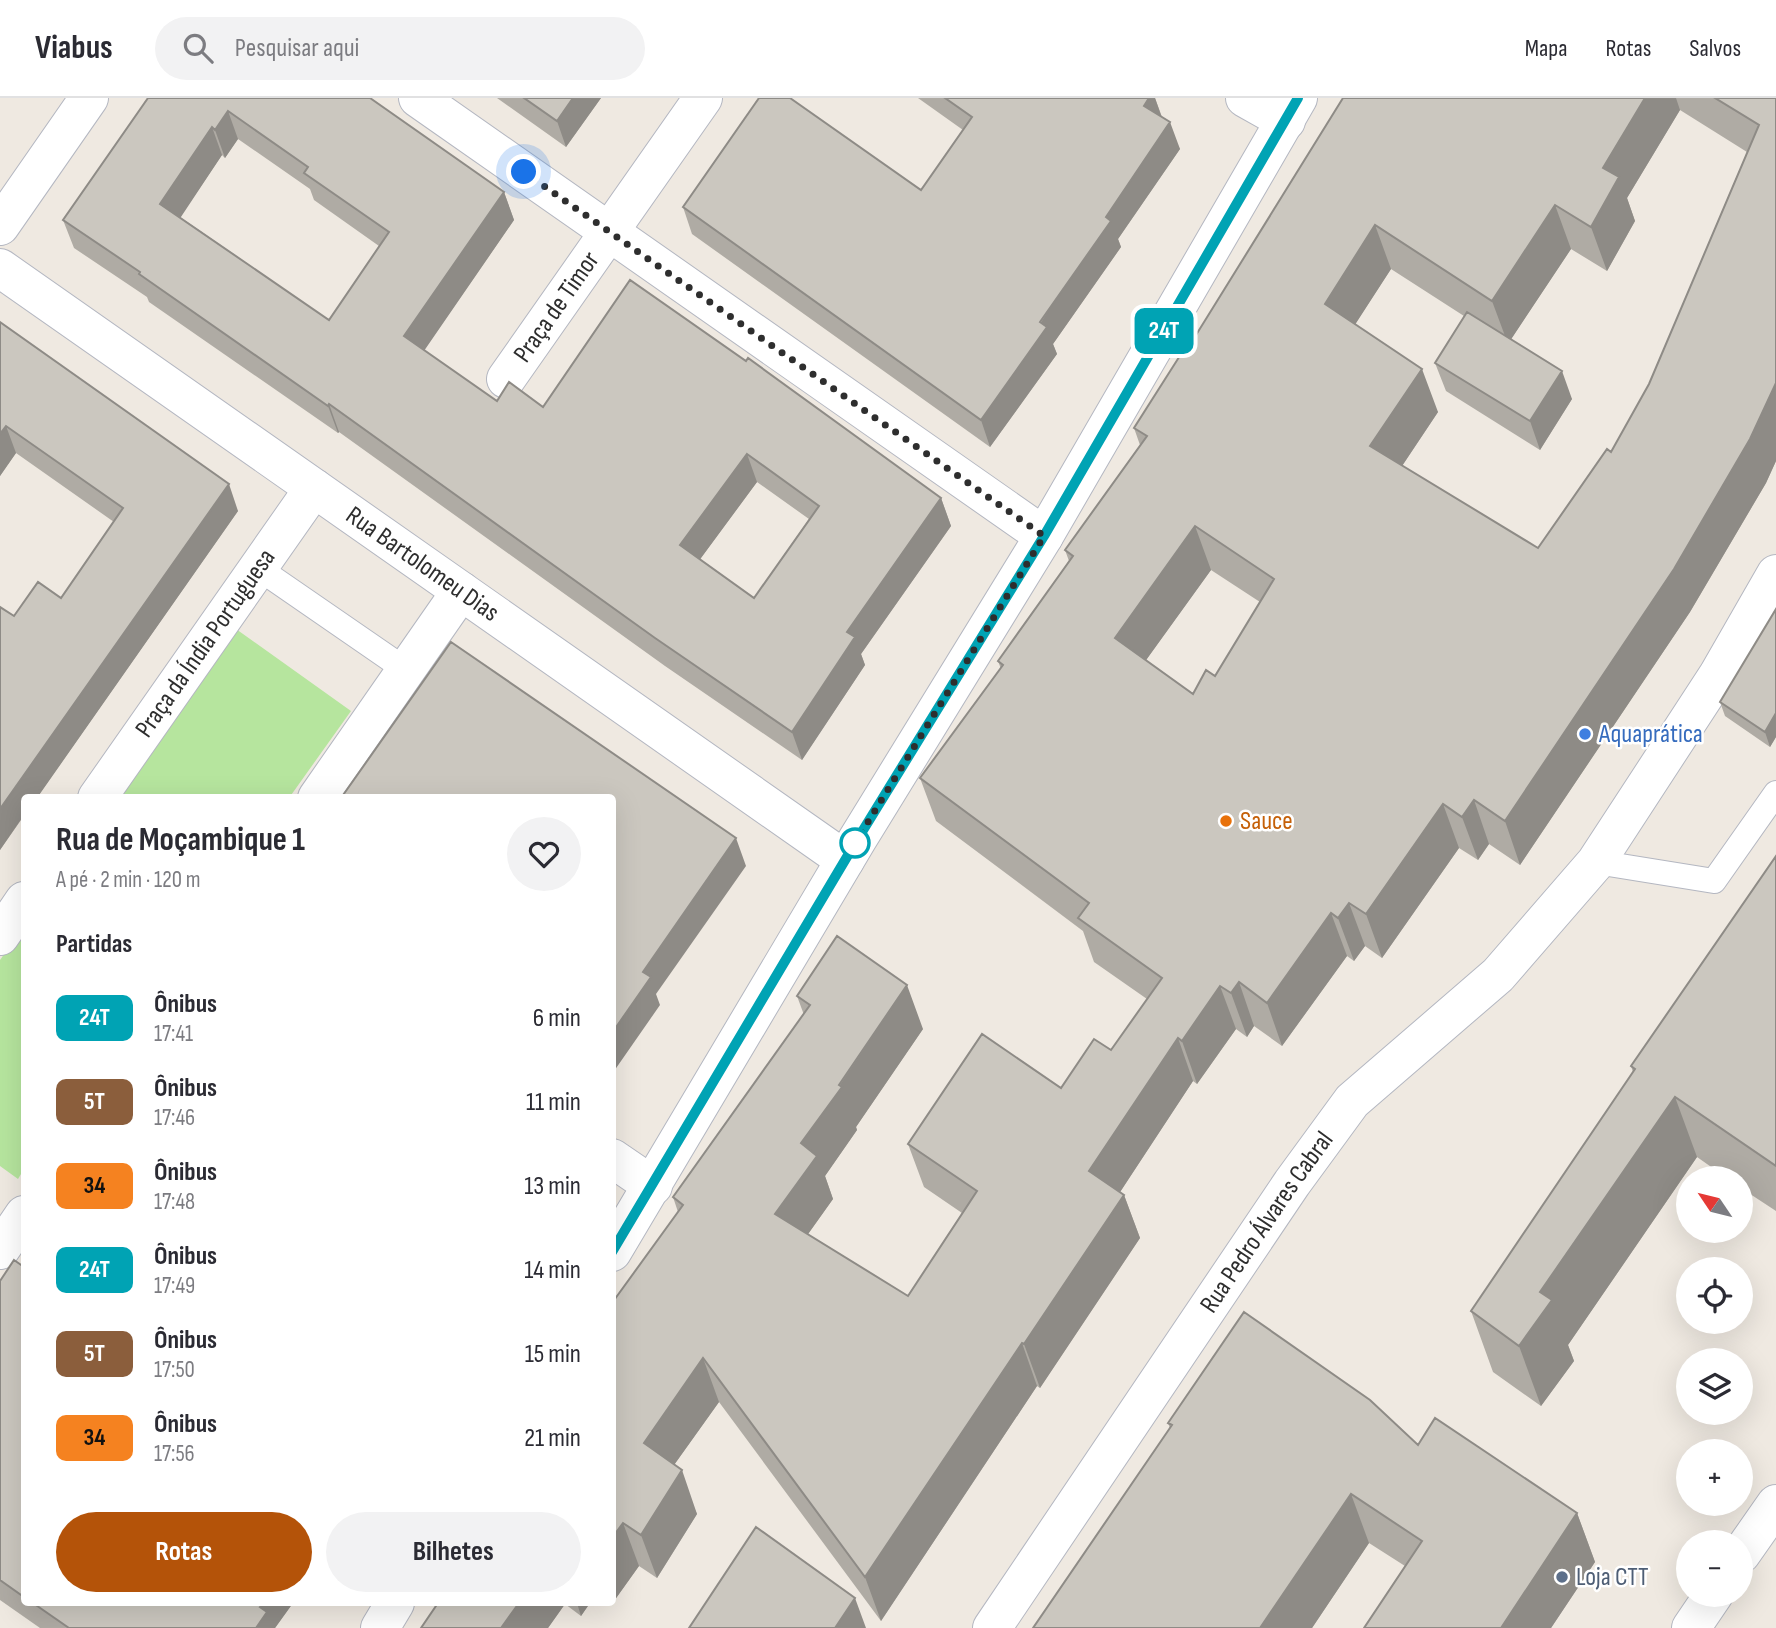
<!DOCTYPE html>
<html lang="pt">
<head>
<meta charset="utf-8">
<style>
	body { margin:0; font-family:"Sofia Sans Condensed",sans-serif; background:#f2f2f3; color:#2b2b33; height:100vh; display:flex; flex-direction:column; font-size:26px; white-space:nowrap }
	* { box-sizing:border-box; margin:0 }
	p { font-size:23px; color:#7c7c81 }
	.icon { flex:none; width:38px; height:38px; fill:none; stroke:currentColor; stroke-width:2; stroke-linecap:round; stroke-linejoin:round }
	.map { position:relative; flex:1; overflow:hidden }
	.panel { position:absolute; left:21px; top:696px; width:595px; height:812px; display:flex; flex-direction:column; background:#fff; border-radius:7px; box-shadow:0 7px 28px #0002 }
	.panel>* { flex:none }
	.badge { padding:0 14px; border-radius:10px; font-size:24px; line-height:46px }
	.needle { width:46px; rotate:305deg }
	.buttons { position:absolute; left:1676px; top:1068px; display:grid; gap:14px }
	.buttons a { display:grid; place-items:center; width:77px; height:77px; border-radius:50%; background:#fff; box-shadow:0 7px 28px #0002; font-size:35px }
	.you { position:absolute; width:35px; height:35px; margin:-18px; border:5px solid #fff; border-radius:50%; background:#1a73e8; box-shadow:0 0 0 10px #1a73e833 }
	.map>.badge { position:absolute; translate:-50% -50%; box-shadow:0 0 0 4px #fff }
	h2 { padding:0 35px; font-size:26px; line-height:63px }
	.round { display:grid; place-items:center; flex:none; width:74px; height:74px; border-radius:37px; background:#f2f2f3 }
	.head { display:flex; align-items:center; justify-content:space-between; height:119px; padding:0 35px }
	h1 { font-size:33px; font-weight:700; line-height:52px }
	.primary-button { display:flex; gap:14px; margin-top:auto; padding:14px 35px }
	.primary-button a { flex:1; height:80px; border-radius:42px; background:#b45309; color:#fff; font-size:28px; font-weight:700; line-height:80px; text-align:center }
	.primary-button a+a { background:#f2f2f3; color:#2b2b33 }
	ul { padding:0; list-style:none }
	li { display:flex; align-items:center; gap:21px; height:84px; padding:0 35px }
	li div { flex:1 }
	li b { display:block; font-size:26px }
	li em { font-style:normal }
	li .badge { min-width:77px; font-weight:700; text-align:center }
	header { display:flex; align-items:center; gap:42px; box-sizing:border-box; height:98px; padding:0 35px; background:#fff; border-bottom:2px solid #e1e1e2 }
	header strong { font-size:33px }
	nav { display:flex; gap:38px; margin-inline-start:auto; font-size:24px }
	.search { width:490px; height:63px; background:#f2f2f3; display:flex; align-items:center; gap:18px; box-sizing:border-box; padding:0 24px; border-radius:38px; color:#7c7c81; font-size:26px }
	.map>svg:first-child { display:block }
	.green { fill:#b6e59e }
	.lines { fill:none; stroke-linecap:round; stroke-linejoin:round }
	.lane-casing { stroke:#b4b7c1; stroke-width:26 }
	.street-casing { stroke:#b4b7c1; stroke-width:40 }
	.secondary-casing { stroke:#b4b7c1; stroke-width:40 }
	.lane { stroke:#fff; stroke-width:24 }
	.street { stroke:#fff; stroke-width:38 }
	.secondary { stroke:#fff; stroke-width:38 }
	.wall { fill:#afaba4; fill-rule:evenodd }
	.shaded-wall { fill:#8e8b86 }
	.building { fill:#cbc7bf; stroke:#8e8b86; stroke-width:2; fill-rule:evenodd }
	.line-casing { stroke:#fff; stroke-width:16 }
	.line { stroke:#00a3b4; stroke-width:10 }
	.walk { stroke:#2e2e2e; stroke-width:7; stroke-dasharray:0 12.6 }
	.shop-dot { fill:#3f7fe0; stroke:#fff; stroke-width:2.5 }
	.food-dot { fill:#e8710a; stroke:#fff; stroke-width:2.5 }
	.stop-dot { fill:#fff; stroke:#00a3b4; stroke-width:3.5 }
	.service-dot { fill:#5c6f8a; stroke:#fff; stroke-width:2.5 }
	.labels { text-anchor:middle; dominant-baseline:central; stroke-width:5; stroke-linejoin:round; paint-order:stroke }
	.street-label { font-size:26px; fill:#2e2e2e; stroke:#fff }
	.shop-label { font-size:26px; fill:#366cbe; stroke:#fff; text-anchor:start }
	.food-label { font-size:26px; fill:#c56008; stroke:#fff; text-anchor:start }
	.service-label { font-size:26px; fill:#4e5e75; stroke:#fff; text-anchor:start }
</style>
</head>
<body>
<header>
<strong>Viabus</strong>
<div class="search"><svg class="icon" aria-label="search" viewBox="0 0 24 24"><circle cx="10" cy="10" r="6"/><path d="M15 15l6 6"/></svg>Pesquisar aqui</div>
<nav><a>Mapa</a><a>Rotas</a><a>Salvos</a></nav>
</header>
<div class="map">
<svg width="1776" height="1530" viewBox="0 0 1776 1530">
	<rect width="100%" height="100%" fill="#efe9e1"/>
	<path class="green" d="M236 531 351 613 289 700H115Z
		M24 828V1071L18 1081 0 1068V862Z"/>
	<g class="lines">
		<g class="lane-casing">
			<path id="lane" d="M258 470 406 572
				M1596 764 1714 783 1776 695"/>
		</g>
		<g class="street-casing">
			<g id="street">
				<path d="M418 0 1044 438"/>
				<path d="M1245 0 1286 23"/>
				<path d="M0 128 89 0"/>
				<path id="s1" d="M0 170 845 762"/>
				<path id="s2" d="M506 281 703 0"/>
				<path id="s3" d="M97 700 314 390"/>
				<path d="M317 700 461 493"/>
				<path d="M0 838 24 803"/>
				<path d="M612 1060 653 1088"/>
				<path d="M0 1152 24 1117"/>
				<path d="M612 1154 857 742 1044 438 1298 0"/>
				<path d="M380 1530 395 1505"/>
			</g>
		</g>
		<g class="secondary-casing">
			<g id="secondary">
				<path d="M1741 1456 1776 1406"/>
				<path id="s4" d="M992 1530 1292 1085 1352 1003 1498 877 1596 764 1718 577 1776 476"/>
				<path d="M1691 1530 1714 1496"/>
			</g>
		</g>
		<use href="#lane" class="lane"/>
		<use href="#street" class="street"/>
		<use href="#secondary" class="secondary"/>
	</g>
	<path class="wall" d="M148 0H370L504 94 514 122 424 252 497 303 543 309 941 400 951 428 861 556 865 567 802 662 665 568 339 334 338 335 149 204 147 199 74 150 63 122ZM238 41 310 91 314 102 379 148 329 222 180 119 222 57 225 60ZM757 384 809 421 754 500 700 461Z
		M497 0H601L566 49Z
		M918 0H1155L1162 19 1180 51 1118 141 1121 149 1053 246 1057 256 990 349 692 136 683 109 921 92 963 32Z
		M1343 0H1776V363L1766 385 1690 514 1520 767 1489 746 1478 762 1459 750 1382 860 1365 848 1354 863 1347 858 1282 948 1254 928 1247 939 1236 931 1197 986 1193 983 1120 1094 1124 1097 1140 1140 1040 1290 1037 1288 881 1523 719 1304 674 1367 697 1416 657 1480 639 1468 614 1503 612 1502V1205L678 1114 673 1099 804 917 797 898 923 931 856 1029 857 1032 825 1078 833 1101 808 1136 908 1198 962 1115 924 1089 908 1046 1061 990 1111 952 1147 901 1094 864 1083 833 936 723 920 680 1001 571 998 563 1069 463 1065 452 1140 347 1134 330 1183 258ZM1680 12 1747 54 1649 286 1611 354 1538 450 1402 368 1438 314 1355 226 1391 171 1464 218 1435 265 1446 293 1540 352 1572 301 1511 241 1571 151 1607 173 1635 123 1627 100ZM1211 472 1260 504 1215 578 1193 596 1146 562Z
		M0 224 238 413 0 752V509L14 518 61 500 114 424 16 355 0 378Z
		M1776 511V639L1770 649 1725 618 1720 604Z
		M1776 758V1113L1741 1090V1080H1727L1697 1059 1568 1247 1574 1263 1541 1308 1493 1274 1471 1213 1633 974 1631 968Z
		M24 1169V1505H293L275 1530H40L0 1502V1183Z
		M1168 1325 1418 1347 1577 1415 1595 1464 1551 1530H1364L1405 1468 1369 1445 1312 1530H1033L1170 1330Z
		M438 1505H590L581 1518 565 1506 548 1530H421Z"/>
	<path class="shaded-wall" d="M573 0H601L566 49 557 23Z
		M1149 0H1155L1162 20 1144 8Z
		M1645 0H1676L1680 12 1627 100 1635 123 1607 173 1591 129 1603 70Z
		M228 13 238 41 225 60 215 32Z
		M1170 24 1180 51 1118 141 1121 149 1053 246 1057 256 990 349 981 322 1106 119Z
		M212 29 222 57 171 134 160 106Z
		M504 94 514 122 415 266 404 238Z
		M1555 107 1571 151 1508 246 1492 203Z
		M1375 127 1391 171 1340 250 1325 206Z
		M1422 271 1438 314 1386 392 1370 348Z
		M1562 273 1572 301 1540 352 1530 323Z
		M1776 285V363L1766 385 1690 514 1520 767 1505 723Z
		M329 306 339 334 338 335 328 308Z
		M6 328 16 355 0 378V336Z
		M747 356 757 384 690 475 680 447Z
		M229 386 238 413 37 700H24V717L0 752V711Z
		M941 400 951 428 861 556 865 567 802 662 792 634 847 534Z
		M1195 428 1211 472 1131 583 1115 540Z
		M1776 615V639L1770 649 1765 634Z
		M1474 702 1489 746 1478 762 1462 719Z
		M1443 706 1459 750 1382 860 1366 816Z
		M736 740 746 768 656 896 660 907 612 976V935L643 874Z
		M1349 805 1365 848 1354 863 1338 820Z
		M1331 815 1347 858 1282 948 1267 905Z
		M1239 884 1254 928 1247 939 1231 895Z
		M907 887 923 931 856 1029 857 1032 825 1078 833 1101 791 1160 775 1116 801 1045Z
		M1220 888 1236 931 1197 986 1182 943Z
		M1178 940 1193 983 1105 1117 1089 1073Z
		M1675 999 1697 1059 1568 1247 1574 1263 1541 1308 1519 1248 1540 1194Z
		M1124 1097 1140 1140 1040 1290 1024 1246Z
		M1022 1245 1037 1288 881 1523 865 1479Z
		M703 1260 719 1304 659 1388 644 1345Z
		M682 1372 697 1416 657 1480 641 1437Z
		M1351 1396 1369 1445 1312 1530H1260Z
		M1577 1415 1595 1464 1551 1530H1501Z
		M623 1425 639 1468 614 1503 612 1498V1440Z
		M855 1500 866 1530H835Z
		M264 1505H293L275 1530H256L260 1509Z
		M519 1505H564L565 1506 548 1530H501Z
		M577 1505H590L581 1518Z"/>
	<path class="building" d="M148 0H370L504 94 404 238 497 303 509 284 543 309 630 182 746 263 748 260 941 400 847 534 855 539 792 634 655 540 329 306 328 308 139 176 140 174 63 122ZM228 13 308 69 304 75 389 134 329 222 160 106 212 29 215 32ZM747 356 819 408 754 500 680 447Z
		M524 0H573L557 23Z
		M759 0H790L921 92 972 19 945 0H1149L1144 8 1170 24 1106 119 1111 123 1040 224 1047 229 981 322 683 109Z
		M1343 0H1645L1603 70 1619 79 1591 129 1555 107 1492 203 1375 127 1325 206 1422 271 1370 348 1538 450 1607 351 1611 354 1649 286 1759 27 1715 0H1776V285L1750 341 1674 471 1505 723 1474 702 1462 719 1443 706 1366 816 1349 805 1338 820 1331 815 1267 905 1239 884 1231 895 1220 888 1182 943 1178 940 1089 1073 1124 1097 1024 1246 1022 1245 865 1479 703 1260 644 1345 682 1372 641 1437 623 1425 612 1440V1205L683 1107 673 1099 810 907 797 898 837 838 907 887 839 987 842 989 801 1045 817 1058 775 1116 908 1198 977 1093 908 1046 982 936 1061 990 1094 941 1111 952 1162 880 1078 820 1089 805 920 680 1003 567 998 563 1073 458 1065 452 1147 338 1134 330 1181 256 1183 258ZM1195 428 1274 481 1215 578 1206 572 1193 596 1115 540Z
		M1467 214 1562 273 1530 323 1435 265Z
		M0 224 229 386 0 711V509L14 518 38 484 61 500 123 410 6 328 0 336Z
		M1776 511V615L1765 634 1720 604Z
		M451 544 736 740 643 874 651 879 612 935V700H341Z
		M1776 758V1068L1675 999 1540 1194 1552 1202 1519 1248 1471 1213 1635 971 1631 968Z
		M14 1162 24 1169V1499L0 1482V1183Z
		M1244 1214 1370 1302 1418 1347 1435 1320 1577 1415 1501 1530H1364L1422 1443 1351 1396 1260 1530H1033L1172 1327 1168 1325Z
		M756 1429 855 1500 835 1530H689Z
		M33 1505H264L260 1509 267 1514 256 1530H69Z
		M438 1505H519L501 1530H421Z"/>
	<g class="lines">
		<g class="line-casing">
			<path id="line" d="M612 1154 857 742 1044 438 1298 0"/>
		</g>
		<use href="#line" class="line"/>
		<path class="walk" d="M524 74 1044 438 855 745"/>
	</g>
	<circle class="shop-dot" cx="1585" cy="636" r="7"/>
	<circle class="food-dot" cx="1226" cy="723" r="7"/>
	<circle class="stop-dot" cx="855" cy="745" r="14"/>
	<circle class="service-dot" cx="1562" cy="1479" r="7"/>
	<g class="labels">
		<g class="street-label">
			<text stroke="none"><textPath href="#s2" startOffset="88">Praça de Timor</textPath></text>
			<text stroke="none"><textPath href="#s1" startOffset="516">Rua Bartolomeu Dias</textPath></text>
			<text stroke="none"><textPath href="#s3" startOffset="189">Praça da Índia Portuguesa</textPath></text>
			<text stroke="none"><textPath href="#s4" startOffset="490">Rua Pedro Álvares Cabral</textPath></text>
		</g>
		<g class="shop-label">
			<text x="1599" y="636">Aquaprática</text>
		</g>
		<g class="food-label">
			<text x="1240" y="723">Sauce</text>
		</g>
		<g class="service-label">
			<text x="1576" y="1479">Loja CTT</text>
		</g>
	</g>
</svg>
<div class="buttons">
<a><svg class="needle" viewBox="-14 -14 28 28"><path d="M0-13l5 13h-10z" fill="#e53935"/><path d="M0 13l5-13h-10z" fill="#7c7c81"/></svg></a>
<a><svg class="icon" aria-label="locate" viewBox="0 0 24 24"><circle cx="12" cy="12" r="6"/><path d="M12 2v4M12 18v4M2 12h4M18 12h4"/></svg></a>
<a><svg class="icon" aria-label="layers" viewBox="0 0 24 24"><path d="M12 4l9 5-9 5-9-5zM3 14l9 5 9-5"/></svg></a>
<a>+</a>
<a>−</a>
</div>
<div class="you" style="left:524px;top:74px"></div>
<b class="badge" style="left:1164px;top:233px;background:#00a3b4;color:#fff">24T</b>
<section class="panel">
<div class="head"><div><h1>Rua de Moçambique 1</h1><p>A pé · 2 min · 120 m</p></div><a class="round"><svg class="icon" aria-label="heart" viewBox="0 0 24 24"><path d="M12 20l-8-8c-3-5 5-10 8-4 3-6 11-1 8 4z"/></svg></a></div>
<h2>Partidas</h2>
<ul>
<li><span class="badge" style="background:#00a3b4;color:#fff">24T</span><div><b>Ônibus</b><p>17:41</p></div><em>6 min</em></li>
<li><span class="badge" style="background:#8b5e3c;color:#fff">5T</span><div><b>Ônibus</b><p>17:46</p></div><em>11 min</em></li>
<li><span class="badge" style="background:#f58220;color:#111">34</span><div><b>Ônibus</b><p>17:48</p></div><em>13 min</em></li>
<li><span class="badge" style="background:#00a3b4;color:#fff">24T</span><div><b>Ônibus</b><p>17:49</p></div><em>14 min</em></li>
<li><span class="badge" style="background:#8b5e3c;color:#fff">5T</span><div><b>Ônibus</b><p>17:50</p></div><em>15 min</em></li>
<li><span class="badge" style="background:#f58220;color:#111">34</span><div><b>Ônibus</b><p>17:56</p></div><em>21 min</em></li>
</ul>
<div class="primary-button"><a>Rotas</a><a>Bilhetes</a></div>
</section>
</div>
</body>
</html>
